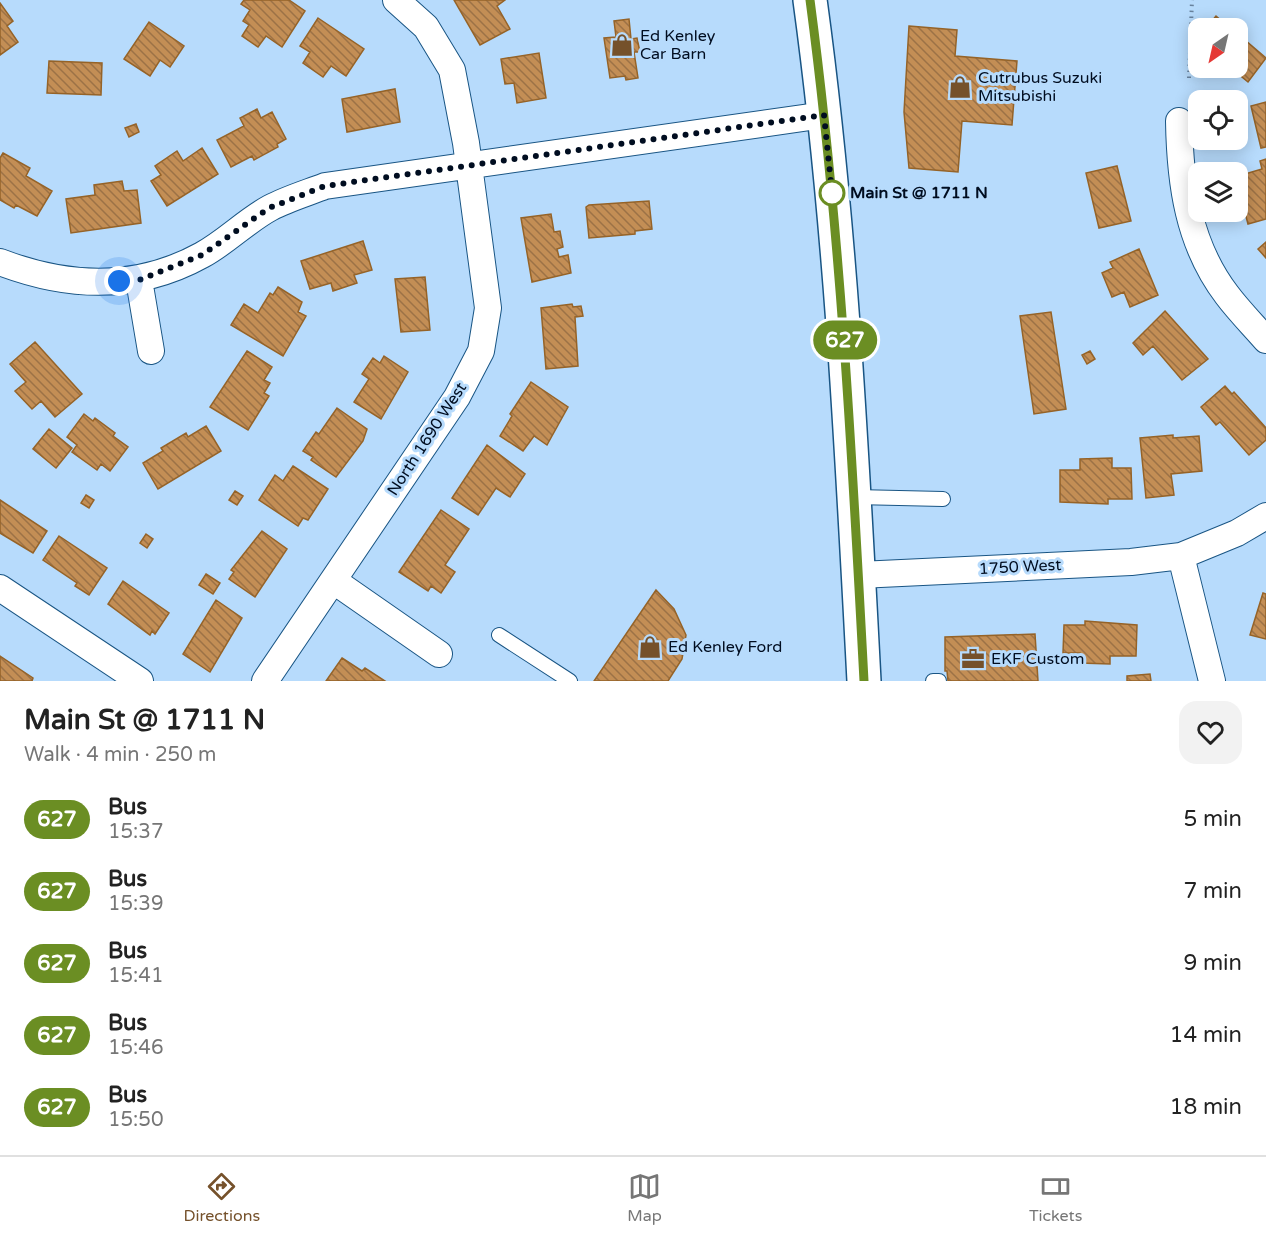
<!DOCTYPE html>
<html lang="en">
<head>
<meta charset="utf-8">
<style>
	body { margin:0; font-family:"Varela Round",sans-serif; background:#f2f2f2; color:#222; height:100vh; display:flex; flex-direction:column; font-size:22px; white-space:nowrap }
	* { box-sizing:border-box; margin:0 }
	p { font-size:20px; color:#767676 }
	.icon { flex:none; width:33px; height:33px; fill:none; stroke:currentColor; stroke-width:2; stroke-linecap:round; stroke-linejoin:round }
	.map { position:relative; height:681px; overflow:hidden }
	.details { display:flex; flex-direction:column; background:#fff; flex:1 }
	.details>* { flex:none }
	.badge { padding:0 12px; border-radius:20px; font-size:21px; line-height:39px }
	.needle { width:39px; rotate:214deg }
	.controls { position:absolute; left:1188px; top:18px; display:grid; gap:12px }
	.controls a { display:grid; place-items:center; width:60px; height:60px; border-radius:12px; background:#fff; box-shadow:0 3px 15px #0003; font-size:30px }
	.you { position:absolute; width:30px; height:30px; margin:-15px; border:4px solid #fff; border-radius:50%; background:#1a73e8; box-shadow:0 0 0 9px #1a73e833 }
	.map>.badge { position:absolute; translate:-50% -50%; box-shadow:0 0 0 3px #fff }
	.round { display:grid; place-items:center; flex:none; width:63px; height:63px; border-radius:18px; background:#f2f2f2 }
	.head { display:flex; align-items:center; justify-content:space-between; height:102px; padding:0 24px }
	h1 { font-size:28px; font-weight:700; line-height:45px }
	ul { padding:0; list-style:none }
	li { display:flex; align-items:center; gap:18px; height:72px; padding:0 24px }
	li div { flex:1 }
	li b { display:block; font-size:22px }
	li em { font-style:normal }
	li .badge { min-width:66px; font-weight:700; text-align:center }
	.tab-bar { display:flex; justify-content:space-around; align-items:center; height:84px; border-top:2px solid #e0e0e0; background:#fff; font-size:16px; color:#767676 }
	.tab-bar a { display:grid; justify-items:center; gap:3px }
	.tab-bar .selected { color:#75512b }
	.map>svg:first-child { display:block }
	.building { fill:url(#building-back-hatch); stroke:#956328; stroke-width:1.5 }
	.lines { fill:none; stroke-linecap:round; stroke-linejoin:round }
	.lane-casing { stroke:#195584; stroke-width:16 }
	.street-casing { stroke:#195584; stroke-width:28 }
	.secondary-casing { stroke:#195584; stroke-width:36 }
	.path { stroke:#68829d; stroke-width:4; stroke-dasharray:1.5 4.5; stroke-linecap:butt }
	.lane { stroke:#fff; stroke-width:14 }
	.street { stroke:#fff; stroke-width:26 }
	.secondary { stroke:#fff; stroke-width:33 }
	.line-casing { stroke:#fff; stroke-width:14 }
	.line { stroke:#6b8e23; stroke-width:9 }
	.walk { stroke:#000d20; stroke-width:6; stroke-dasharray:0 10.8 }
	.stop-dot { fill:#fff; stroke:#6b8e23; stroke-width:3 }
	.labels { text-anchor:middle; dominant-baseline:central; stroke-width:6; stroke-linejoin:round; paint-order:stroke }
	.poi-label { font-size:16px; fill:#000d20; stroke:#b7dbfc; text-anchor:start }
	.stop-label { font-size:16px; font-weight:bold; fill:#000d20; stroke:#b7dbfc; text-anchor:start }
	.street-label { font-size:16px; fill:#000d20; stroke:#b7dbfc }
</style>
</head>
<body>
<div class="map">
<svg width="1266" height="681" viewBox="0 0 1266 681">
	<defs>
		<pattern id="building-back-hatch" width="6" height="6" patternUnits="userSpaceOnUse" patternTransform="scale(1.5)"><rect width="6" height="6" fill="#c38e55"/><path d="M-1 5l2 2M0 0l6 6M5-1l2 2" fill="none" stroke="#9c7246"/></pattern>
	</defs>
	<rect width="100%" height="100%" fill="#b7dbfc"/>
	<path class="building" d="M244 0H289L305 11 282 47 266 36 258 47 242 36 249 25 243 21 250 10 241 4Z
		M454 0H505L497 6 510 29 480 45Z
		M0 3 13 21 7 26 18 42 0 55Z
		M1216 16 1230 28H1206Z
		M318 18 364 49 346 76 331 66 323 77 303 63 310 52 300 46Z
		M629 19 631 39 637 38 640 52H634L638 78 626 80 625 76 610 78 604 38 616 37 614 21Z
		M149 22 184 46 170 67 160 60 150 76 124 59Z
		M909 26 957 30 955 56 1017 61 1012 125 962 121 958 172 909 168 904 112Z
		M1238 34 1266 58 1248 82 1231 68H1238Z
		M539 53 546 98 517 103 514 83 505 84 501 59Z
		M49 61 102 63 101 95 47 93Z
		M395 89 400 122 347 132 342 99Z
		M1266 102V147L1261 148 1251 106Z
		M257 109 261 118 272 112 286 139 277 144 278 147 254 160 252 156 231 167 217 140 244 126 240 118Z
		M136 124 139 132 129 137 125 128Z
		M202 148 218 174 167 206 151 181 161 175 155 166 177 151 183 161Z
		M3 153 30 168 26 176 52 191 37 216 16 205 14 208 0 200V158Z
		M1266 159V219L1248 224 1238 186V176L1262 169 1260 161Z
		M1117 166 1131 221 1099 228 1086 173Z
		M122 181 124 191 137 190 141 223 71 233 66 199 95 195 94 185Z
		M649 201 652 229 635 231V234L589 238 586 207 589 205Z
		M551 214 554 232 560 231 563 247 557 249 559 257 568 255 571 273 532 282 521 218Z
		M363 241 372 270 354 275 357 283 333 291 331 283 310 289 301 261Z
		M1266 242V258L1258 249Z
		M1139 249 1158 295 1130 307 1124 292 1112 297 1102 273 1113 268 1110 262Z
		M425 277 430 330 401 332 395 279Z
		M278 287 302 302 298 312 306 316 283 356 231 325 244 304 258 313 270 293 273 295Z
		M572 304 573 307 581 306 583 316 575 317 578 366 546 369 541 308Z
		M1165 311 1208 359 1182 380 1153 346 1143 355 1133 343Z
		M1051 312 1066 409 1034 414 1020 316Z
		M35 342 82 394 55 417 41 401 32 409 15 391 26 382 10 364Z
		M247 351 272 367 264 380 270 383 264 393 269 396 248 430 210 407Z
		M1090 351 1095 359 1087 364 1082 355Z
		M384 356 408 372 381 419 354 402 369 379 362 374 373 358 380 363Z
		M531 382 568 407 547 445 534 436 523 451 500 436 512 416 510 414Z
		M1225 386 1232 394 1234 392 1266 428V440L1249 455 1220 422 1216 425 1201 407Z
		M337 408 367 429 363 441 336 477 311 460 313 457 303 451 316 432 319 434Z
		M84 414 93 421 95 418 115 433 113 436 128 447 110 471 101 464 97 470 72 452 77 445 67 437Z
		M206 426 221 451 158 489 143 463 163 451 161 448 186 433 188 437Z
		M49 429 72 448 56 468 33 449Z
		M1173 435V438L1199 436 1202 471 1171 474 1174 495 1146 498 1140 438Z
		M487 445 525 474 510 497 496 488 478 515 452 498Z
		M1112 458V468H1131L1132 499H1108V504L1060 502V470H1080V459Z
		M293 466 328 489 308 520 303 518 298 526 259 500 275 475 283 481Z
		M235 491 243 496 237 505 229 500Z
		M86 495 94 500 89 508 81 503Z
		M0 500 47 531 33 553 0 533Z
		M441 510 469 529 445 565 455 572 441 593 431 586 428 591 399 572Z
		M262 531 287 549 255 597 229 579 234 572 231 570Z
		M146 534 153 539 147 548 140 543Z
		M59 536 107 568 89 595 75 586 77 583 43 560Z
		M206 574 220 583 213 594 199 585Z
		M123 581 169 613 155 634 152 631 150 635 108 604Z
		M656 590 674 609 686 635 682 659 668 681H594Z
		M1263 593 1266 594V639L1250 635Z
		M216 600 242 618 210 672 183 654Z
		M1085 621 1137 625 1136 656H1110V664L1080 663V653H1063L1064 625H1085Z
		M1035 634 1038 681H948L947 671H945V637Z
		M0 656 33 678 32 681H0Z
		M342 658 362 671 365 668 385 681H326Z
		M1150 674 1151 681H1127V676Z"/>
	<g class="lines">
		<g class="lane-casing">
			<path id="lane" d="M855 497 943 499
				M499 635 570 681
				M933 681H939"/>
		</g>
		<g class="street-casing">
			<path id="street" d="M1179 121C1180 183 1188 244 1227 295 1239 311 1253 325 1266 340
				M0 262C68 288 137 291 202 255 226 242 246 221 270 208 287 199 307 193 325 186L824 115
				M139 280 151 351
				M1181 556 1212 681
				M859 575 1131 562 1181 556 1237 533 1266 516
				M334 581 439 654
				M0 588 140 681
				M265 681 457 397 481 351 488 308 466 143 452 70 426 27 396 0"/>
		</g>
		<g class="secondary-casing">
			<path id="secondary" d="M810 0C841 226 852 453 864 681"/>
		</g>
		<path class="path" d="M1189 78 1192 0"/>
		<use href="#lane" class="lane"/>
		<use href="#street" class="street"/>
		<use href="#secondary" class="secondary"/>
	</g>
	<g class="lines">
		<g class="line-casing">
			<path id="line" d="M810 0C840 226 852 453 864 681"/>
		</g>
		<use href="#line" class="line"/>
		<path class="walk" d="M119 281 139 280 202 255 269 208 325 186 824 115 832 193"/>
	</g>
	<defs>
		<g id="shop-bare" transform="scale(1.8)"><path d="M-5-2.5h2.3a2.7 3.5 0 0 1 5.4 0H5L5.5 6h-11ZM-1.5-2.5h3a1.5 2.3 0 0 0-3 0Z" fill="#75512b" stroke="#b7dbfc" stroke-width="2.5" paint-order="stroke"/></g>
		<g id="office-bare" transform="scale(1.8)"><path d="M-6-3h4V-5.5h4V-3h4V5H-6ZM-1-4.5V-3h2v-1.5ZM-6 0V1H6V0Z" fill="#75512b" stroke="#b7dbfc" stroke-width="2.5" paint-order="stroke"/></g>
	</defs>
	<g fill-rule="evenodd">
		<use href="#shop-bare" x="622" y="45"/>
		<use href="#shop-bare" x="960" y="87"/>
		<use href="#shop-bare" x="650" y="647"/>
		<use href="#office-bare" x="973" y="659"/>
	</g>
	<circle class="stop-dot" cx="832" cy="193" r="12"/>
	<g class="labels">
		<g class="poi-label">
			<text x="640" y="36">Ed Kenley<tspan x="640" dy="18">Car Barn</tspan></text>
			<text x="978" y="78">Cutrubus Suzuki<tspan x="978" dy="18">Mitsubishi</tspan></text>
			<text x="668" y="647">Ed Kenley Ford</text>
			<text x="991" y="659">EKF Custom</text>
		</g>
		<g class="stop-label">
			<text x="850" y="193">Main St @ 1711 N</text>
		</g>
		<g class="street-label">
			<text transform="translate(427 439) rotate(-57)">North 1690 West</text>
			<text transform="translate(1020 567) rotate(-3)">1750 West</text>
		</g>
	</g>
</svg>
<div class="controls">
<a><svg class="needle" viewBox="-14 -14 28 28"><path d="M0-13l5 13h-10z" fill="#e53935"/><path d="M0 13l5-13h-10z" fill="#767676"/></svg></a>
<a><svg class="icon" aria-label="locate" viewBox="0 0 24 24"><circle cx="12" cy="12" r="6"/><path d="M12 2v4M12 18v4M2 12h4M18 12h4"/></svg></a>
<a><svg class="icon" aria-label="layers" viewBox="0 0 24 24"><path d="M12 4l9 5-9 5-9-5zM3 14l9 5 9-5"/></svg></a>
</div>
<div class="you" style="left:119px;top:281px"></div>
<b class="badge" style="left:845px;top:340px;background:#6b8e23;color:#fff">627</b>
</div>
<section class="details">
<div class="head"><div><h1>Main St @ 1711 N</h1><p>Walk · 4 min · 250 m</p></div><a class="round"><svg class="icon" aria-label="heart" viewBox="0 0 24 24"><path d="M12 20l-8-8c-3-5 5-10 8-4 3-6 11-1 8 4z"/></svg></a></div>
<ul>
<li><span class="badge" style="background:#6b8e23;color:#fff">627</span><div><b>Bus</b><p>15:37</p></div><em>5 min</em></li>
<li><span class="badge" style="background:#6b8e23;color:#fff">627</span><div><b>Bus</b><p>15:39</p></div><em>7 min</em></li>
<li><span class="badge" style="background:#6b8e23;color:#fff">627</span><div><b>Bus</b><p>15:41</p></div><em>9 min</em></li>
<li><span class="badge" style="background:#6b8e23;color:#fff">627</span><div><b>Bus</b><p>15:46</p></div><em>14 min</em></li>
<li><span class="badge" style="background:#6b8e23;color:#fff">627</span><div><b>Bus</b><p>15:50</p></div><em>18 min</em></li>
</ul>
</section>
<nav class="tab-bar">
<a class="selected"><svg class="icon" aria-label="directions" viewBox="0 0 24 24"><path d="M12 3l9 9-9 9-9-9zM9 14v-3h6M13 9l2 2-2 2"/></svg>Directions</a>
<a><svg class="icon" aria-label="map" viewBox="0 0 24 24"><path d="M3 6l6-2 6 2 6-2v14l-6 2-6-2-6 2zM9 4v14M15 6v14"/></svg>Map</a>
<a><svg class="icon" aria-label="tickets" viewBox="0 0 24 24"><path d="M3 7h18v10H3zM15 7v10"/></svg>Tickets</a>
</nav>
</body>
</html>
